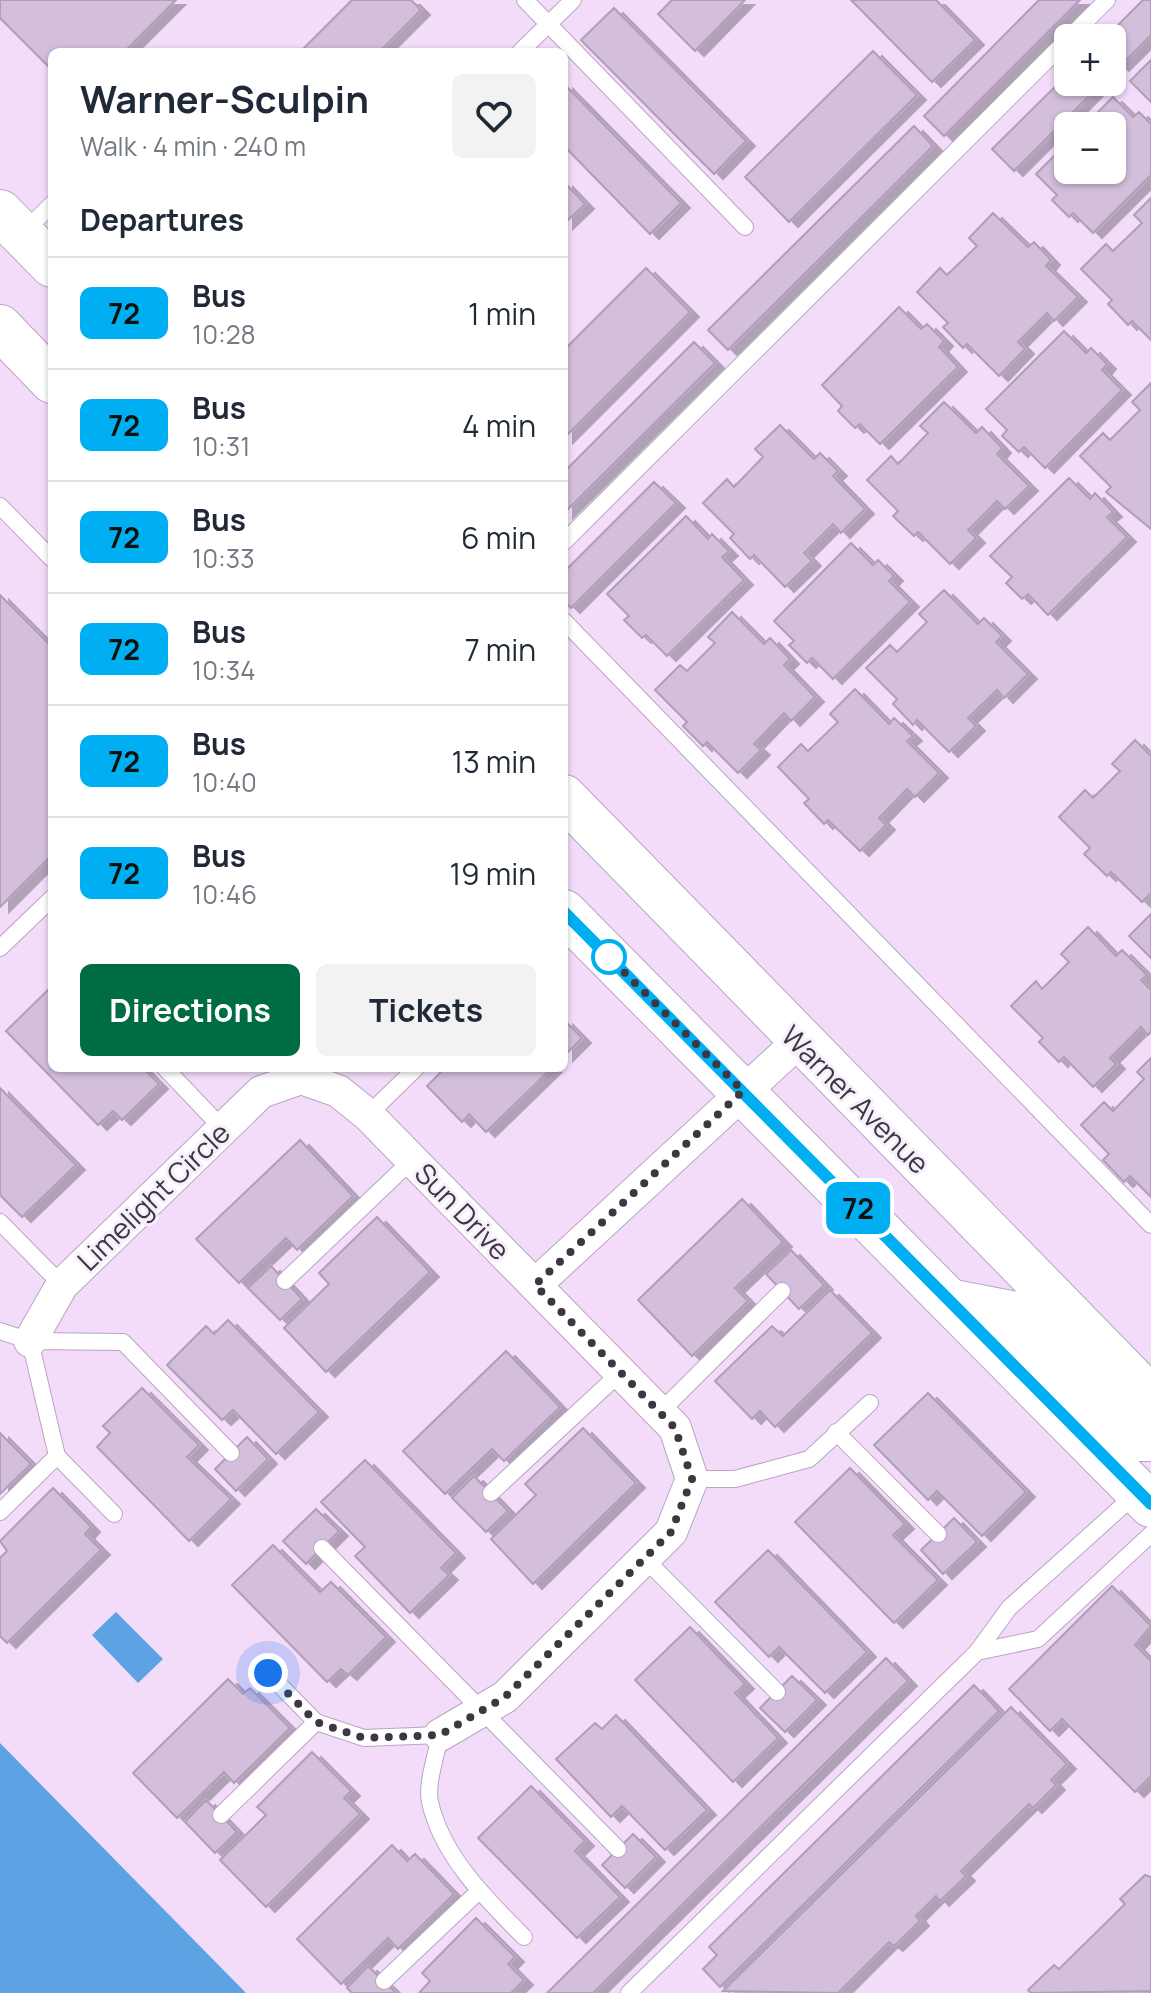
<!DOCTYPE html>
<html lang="en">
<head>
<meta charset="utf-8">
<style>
	body { margin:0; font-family:Manrope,sans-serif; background:#f2f2f3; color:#1f2937; height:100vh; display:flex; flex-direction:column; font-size:30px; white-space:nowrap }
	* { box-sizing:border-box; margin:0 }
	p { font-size:26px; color:#747a83 }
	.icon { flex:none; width:44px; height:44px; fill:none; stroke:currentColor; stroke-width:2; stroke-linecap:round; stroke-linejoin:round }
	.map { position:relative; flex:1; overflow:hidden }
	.panel { position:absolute; left:48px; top:48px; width:520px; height:1024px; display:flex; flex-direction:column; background:#fff; border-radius:12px; box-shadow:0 2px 6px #0004 }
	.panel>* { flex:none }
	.badge { padding:0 16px; border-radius:12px; font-size:28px; line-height:52px }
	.buttons { position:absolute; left:1054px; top:24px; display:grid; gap:16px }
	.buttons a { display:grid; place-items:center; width:72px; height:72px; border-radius:12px; background:#fff; box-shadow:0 2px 6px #0004; font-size:40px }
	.you { position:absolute; width:40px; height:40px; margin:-20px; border:6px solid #fff; border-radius:50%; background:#1a73e8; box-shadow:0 0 0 12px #1a73e833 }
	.map>.badge { position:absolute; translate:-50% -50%; box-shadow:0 0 0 4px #fff }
	h2 { padding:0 32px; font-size:30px; line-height:72px }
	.round { display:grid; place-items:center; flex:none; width:84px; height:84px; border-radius:12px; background:#f2f2f3 }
	.headline { display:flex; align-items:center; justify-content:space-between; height:136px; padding:0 32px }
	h1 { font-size:38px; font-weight:700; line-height:60px }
	.action { display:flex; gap:16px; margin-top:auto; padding:16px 32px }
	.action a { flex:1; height:92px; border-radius:12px; background:#006c43; color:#fff; font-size:32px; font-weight:700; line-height:92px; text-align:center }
	.action a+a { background:#f2f2f3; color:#1f2937 }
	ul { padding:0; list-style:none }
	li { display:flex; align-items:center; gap:24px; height:112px; padding:0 32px; border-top:2px solid #e0e1e3 }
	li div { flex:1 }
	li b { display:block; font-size:30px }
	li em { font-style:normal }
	li .badge { min-width:88px; font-weight:700; text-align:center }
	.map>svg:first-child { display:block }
	.water { fill:#5da2e2 }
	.building { fill:#d3bedb; stroke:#b19db9; stroke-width:2; filter:url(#shadow) }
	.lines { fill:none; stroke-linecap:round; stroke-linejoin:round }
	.lane-casing { stroke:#b9a5c1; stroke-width:18 }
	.street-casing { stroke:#b9a5c1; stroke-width:34 }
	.primary-casing { stroke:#b9a5c1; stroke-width:46 }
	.lane { stroke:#fff; stroke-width:16 }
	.street { stroke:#fff; stroke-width:32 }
	.primary { stroke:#fff; stroke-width:44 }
	.line-casing { stroke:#fff; stroke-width:18 }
	.line { stroke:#00aff2; stroke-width:12 }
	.walk { stroke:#3e3641; stroke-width:8; stroke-dasharray:0 14.4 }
	.stop-dot { fill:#fff; stroke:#00aff2; stroke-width:4 }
	.labels { text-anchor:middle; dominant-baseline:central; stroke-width:6; stroke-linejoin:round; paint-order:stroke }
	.street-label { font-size:28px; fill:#3e3641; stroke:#f7effb }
</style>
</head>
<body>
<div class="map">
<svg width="1151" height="1993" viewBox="0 0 1151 1993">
	<defs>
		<filter id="shadow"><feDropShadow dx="9" dy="5" stdDeviation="0" flood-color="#0004"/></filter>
	</defs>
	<rect width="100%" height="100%" fill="#f2dcfa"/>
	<path class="water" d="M116 1612 163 1659 138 1683 92 1635Z
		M0 1743 246 1993H0Z"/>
	<path class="building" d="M0 0H176L124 52H52V70L0 18Z
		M352 0H411L421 10 379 52H300Z
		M672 0H745L695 51 658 14Z
		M851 0H936L975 40 932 82Z
		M1039 0H1080L944 136 924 116Z
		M1143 0H1151V35L1120 66 1112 59V38H1105Z
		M614 8 746 141 714 174 581 40Z
		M873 51 917 95 789 222 745 177Z
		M1151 60V102L1130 81Z
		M1068 74V82H1093L1098 87 1014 171 992 149Z
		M564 84 681 203 650 234 564 146Z
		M1113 97 1133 117 1139 112 1151 124V175L1093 233 1073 213 1069 217 1052 200 1057 195 1036 174 1068 142V170H1112V126H1084Z
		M914 126 933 146 728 350 708 330Z
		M564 182 585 204 564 224Z
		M1151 198V340L1132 321 1128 325 1108 304 1112 300 1081 269 1106 244 1113 251 1142 223 1134 215Z
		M993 213 1028 247 1034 242 1051 260 1046 266 1078 297 1054 321 1047 313 1018 342 1025 349 999 376 967 344 963 348 943 327 948 323 917 292 940 268 947 275 977 246 969 238Z
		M646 268 690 312 564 438V350Z
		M899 307 921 329 927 324 944 341 939 347 958 367 880 444 860 424 855 428 838 411 842 406 822 385Z
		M1064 331 1086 353 1091 348 1107 364 1102 370 1122 390 1045 468 1024 447 1019 452 1002 436 1007 430 986 409Z
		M694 342 715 363 564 513V472Z
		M1151 383V529L1106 492 1111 487 1080 456 1103 433 1110 440 1140 410 1132 402Z
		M944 402 976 433 982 427 1002 448 997 454 1029 486 1005 509 997 501 968 530 976 538 950 564 918 532 914 536 893 516 898 511 867 480 891 456 898 464 928 433 920 426Z
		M780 425 814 459 820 453 838 471 833 476 865 509 841 533 833 524 804 553 812 561 785 587 754 555 750 559 730 538 734 534 703 503 727 479 734 487 763 457 755 449Z
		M1069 478 1090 499 1095 493 1113 512 1107 517 1127 537 1048 615 1028 594 1022 599 1006 583 1012 577 990 556Z
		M654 482 676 503 571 608 564 601V572Z
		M686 516 708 539 712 534 729 551 722 557 744 580 667 656 646 635 642 638 624 620 629 616 607 594Z
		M851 543 873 565 878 560 894 576 889 581 910 602 833 679 812 658 807 663 789 645 794 641 774 621Z
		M944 590 978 624 984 618 1002 636 996 642 1028 674 1004 698 997 690 968 718 976 726 949 752 917 720 913 725 893 704 897 699 866 668 890 645 897 652 927 622 919 614Z
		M0 595 52 647V855L0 907Z
		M732 612 764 644 770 638 790 659 784 665 815 697 791 721 784 713 754 744 761 750 738 773 707 742 703 746 683 726 687 722 655 690 680 665 687 671 715 643 708 637Z
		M855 689 889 724 894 718 913 736 907 741 939 773 915 797 907 789 879 818 886 825 860 851 828 820 824 824 804 803 809 799 778 767 801 744 808 751 838 722 830 714Z
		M1135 740 1151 756V893L1142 902 1111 872 1107 876 1084 854 1090 848 1059 817 1085 790 1093 798 1120 771 1112 764Z
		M1151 914V958L1129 936Z
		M1088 927 1116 956 1122 950 1147 975 1141 980 1151 990V1032L1148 1035 1141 1027 1110 1058 1116 1064 1093 1087 1064 1057 1059 1062 1039 1042 1043 1038 1011 1006 1036 981 1042 989 1069 962 1061 954Z
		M48 990 52 994V1068H143L159 1084 122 1120 113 1111 98 1125 6 1031Z
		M564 1020 582 1038 564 1056Z
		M1151 1058V1197L1130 1176 1124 1182 1103 1160 1109 1154 1081 1125 1104 1102 1113 1111 1144 1079 1137 1072Z
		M445 1068H552L486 1132 469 1114 462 1122 427 1086Z
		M0 1088 76 1165 22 1217 0 1195Z
		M300 1140 353 1196 297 1250 286 1238 239 1283 196 1239Z
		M742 1199 783 1242 735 1288 748 1301 692 1356 638 1300Z
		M377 1217 430 1272 326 1372 284 1328 329 1284 319 1273Z
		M791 1250 824 1285 799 1309 766 1274Z
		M271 1266 302 1299 280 1320 248 1288Z
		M830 1290 872 1333 775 1427 760 1411 752 1419 715 1381 772 1326 783 1336Z
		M228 1320 319 1412 276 1454 233 1410 222 1420 167 1365 206 1326 214 1334Z
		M506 1351 560 1407 504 1461 492 1449 445 1494 403 1451Z
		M142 1388 199 1445 187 1457 231 1499 189 1541 97 1447 110 1433 103 1426Z
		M928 1393 1026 1492 982 1536 937 1491 928 1500 874 1445Z
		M583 1428 636 1483 533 1584 491 1539 536 1495 525 1484Z
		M0 1433 31 1464 0 1494Z
		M247 1437 268 1459 236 1491 215 1469Z
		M365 1460 456 1553 441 1568 449 1575 410 1613 355 1556 365 1547 321 1502Z
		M850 1468 905 1524 893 1535 938 1580 894 1623 795 1522Z
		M474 1476 508 1511 486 1532 452 1498Z
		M53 1488 91 1527 85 1534 101 1550 7 1643 0 1636V1558L7 1551 0 1541Z
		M316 1509 339 1531 306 1564 283 1541Z
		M954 1518 977 1542 943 1574 921 1550Z
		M273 1545 320 1592 331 1582 386 1637 348 1675 341 1669 327 1682 232 1585Z
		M768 1550 867 1652 825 1693 779 1647 769 1657 715 1602Z
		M1112 1586 1151 1626 1135 1645 1151 1661V1776L1135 1792 1062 1719 1050 1731 1009 1689Z
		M690 1627 745 1684 735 1693 778 1738 733 1782 635 1680Z
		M886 1658 908 1681 593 1993H547Z
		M792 1676 817 1700 785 1732 760 1708Z
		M228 1679 243 1694 250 1688 290 1728 234 1783 224 1772 177 1818 133 1773Z
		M974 1685 999 1711 720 1987 703 1969 717 1955 709 1947Z
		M1011 1707 1067 1764 1051 1780 1056 1785 1033 1808 1029 1804 961 1871 966 1876 940 1901 936 1896 916 1916 920 1921 894 1946 889 1942 838 1993 723 1991Z
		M616 1715 707 1810 665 1850 622 1806 611 1817 556 1759 595 1723 602 1729Z
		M312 1752 351 1791 344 1798 360 1814 266 1907 220 1860 266 1815 257 1807Z
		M531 1786 585 1841 575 1851 620 1897 577 1938 478 1838Z
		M206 1800 237 1832 215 1853 185 1822Z
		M633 1834 656 1857 625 1888 602 1865Z
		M392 1845 407 1861 415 1854 454 1894 398 1949 388 1938 341 1984 297 1939Z
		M1145 1875 1151 1877V1991L1031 1993 1028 1990 1054 1965 1059 1969 1125 1904 1120 1899Z
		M476 1918 515 1957 508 1964 524 1980 511 1993H419L430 1981 422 1973Z
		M368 1966 396 1993H352L347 1988Z"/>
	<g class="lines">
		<g class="lane-casing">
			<path id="lane" d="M525 0 745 227
				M1069 38 1107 0
				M520 52 573 0
				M23 233 52 204
				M0 506 52 559
				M564 542 1068 39
				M564 621 1151 1225
				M0 948 52 898
				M165 1068 223 1129
				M368 1115 416 1068
				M0 1222 62 1285
				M285 1281 413 1159
				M0 1331 30 1341 123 1342 231 1453
				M30 1341 57 1456 114 1514
				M660 1412 782 1291
				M836 1432 938 1534
				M692 1479H735L809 1459 870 1403
				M491 1493 621 1372
				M0 1512 57 1456
				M322 1548 618 1849
				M645 1559 777 1692
				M977 1652 1038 1639 1151 1534
				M268 1673 316 1722 364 1738 440 1735C437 1754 426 1783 430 1802 442 1856 486 1899 524 1937
				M221 1815 316 1722
				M384 1981 478 1892
				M629 1993 977 1652 1009 1608 1137 1493"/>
		</g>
		<g class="street-casing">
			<path id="street" d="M535 1285 799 1041
				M30 1341 62 1285 261 1092 301 1078 338 1091 368 1115 675 1428 692 1479 671 1532 505 1697 440 1735"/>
		</g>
		<g class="primary-casing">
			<path id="primary" d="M0 212 52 265
				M0 327 52 381
				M564 797 1151 1398
				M564 912 1151 1505
				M949 1301 1016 1314 1138 1439H1151"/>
		</g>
		<use href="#lane" class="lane"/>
		<use href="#street" class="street"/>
		<use href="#primary" class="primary"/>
	</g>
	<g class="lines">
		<g class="line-casing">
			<path id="line" d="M564 912 1151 1504"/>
		</g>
		<use href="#line" class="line"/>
		<path class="walk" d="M268 1673 316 1722 364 1738 440 1735 505 1697 671 1532 692 1479 675 1428 535 1285 743 1091 609 957"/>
	</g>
	<circle class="stop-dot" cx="609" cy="957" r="16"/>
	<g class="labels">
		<g class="street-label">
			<text transform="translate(856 1099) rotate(45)">Warner Avenue</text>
			<text transform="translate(153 1196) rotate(-44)">Limelight Circle</text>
			<text transform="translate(463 1211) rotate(46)">Sun Drive</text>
		</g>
	</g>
</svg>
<div class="buttons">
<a>+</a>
<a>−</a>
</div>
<div class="you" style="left:268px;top:1673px"></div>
<b class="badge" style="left:858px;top:1208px;background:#00aff2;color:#111">72</b>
<section class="panel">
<div class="headline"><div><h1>Warner-Sculpin</h1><p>Walk · 4 min · 240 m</p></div><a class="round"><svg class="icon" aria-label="heart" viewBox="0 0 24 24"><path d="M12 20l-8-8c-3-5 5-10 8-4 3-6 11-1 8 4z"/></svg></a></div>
<h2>Departures</h2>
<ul>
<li><span class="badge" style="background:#00aff2;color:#111">72</span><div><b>Bus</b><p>10:28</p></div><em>1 min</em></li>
<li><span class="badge" style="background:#00aff2;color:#111">72</span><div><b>Bus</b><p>10:31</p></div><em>4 min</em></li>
<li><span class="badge" style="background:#00aff2;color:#111">72</span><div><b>Bus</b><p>10:33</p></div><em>6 min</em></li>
<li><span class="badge" style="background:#00aff2;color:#111">72</span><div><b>Bus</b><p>10:34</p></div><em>7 min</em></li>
<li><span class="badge" style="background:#00aff2;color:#111">72</span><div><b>Bus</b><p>10:40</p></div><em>13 min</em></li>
<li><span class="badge" style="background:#00aff2;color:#111">72</span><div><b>Bus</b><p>10:46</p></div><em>19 min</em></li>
</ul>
<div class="action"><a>Directions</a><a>Tickets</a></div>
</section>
</div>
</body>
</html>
